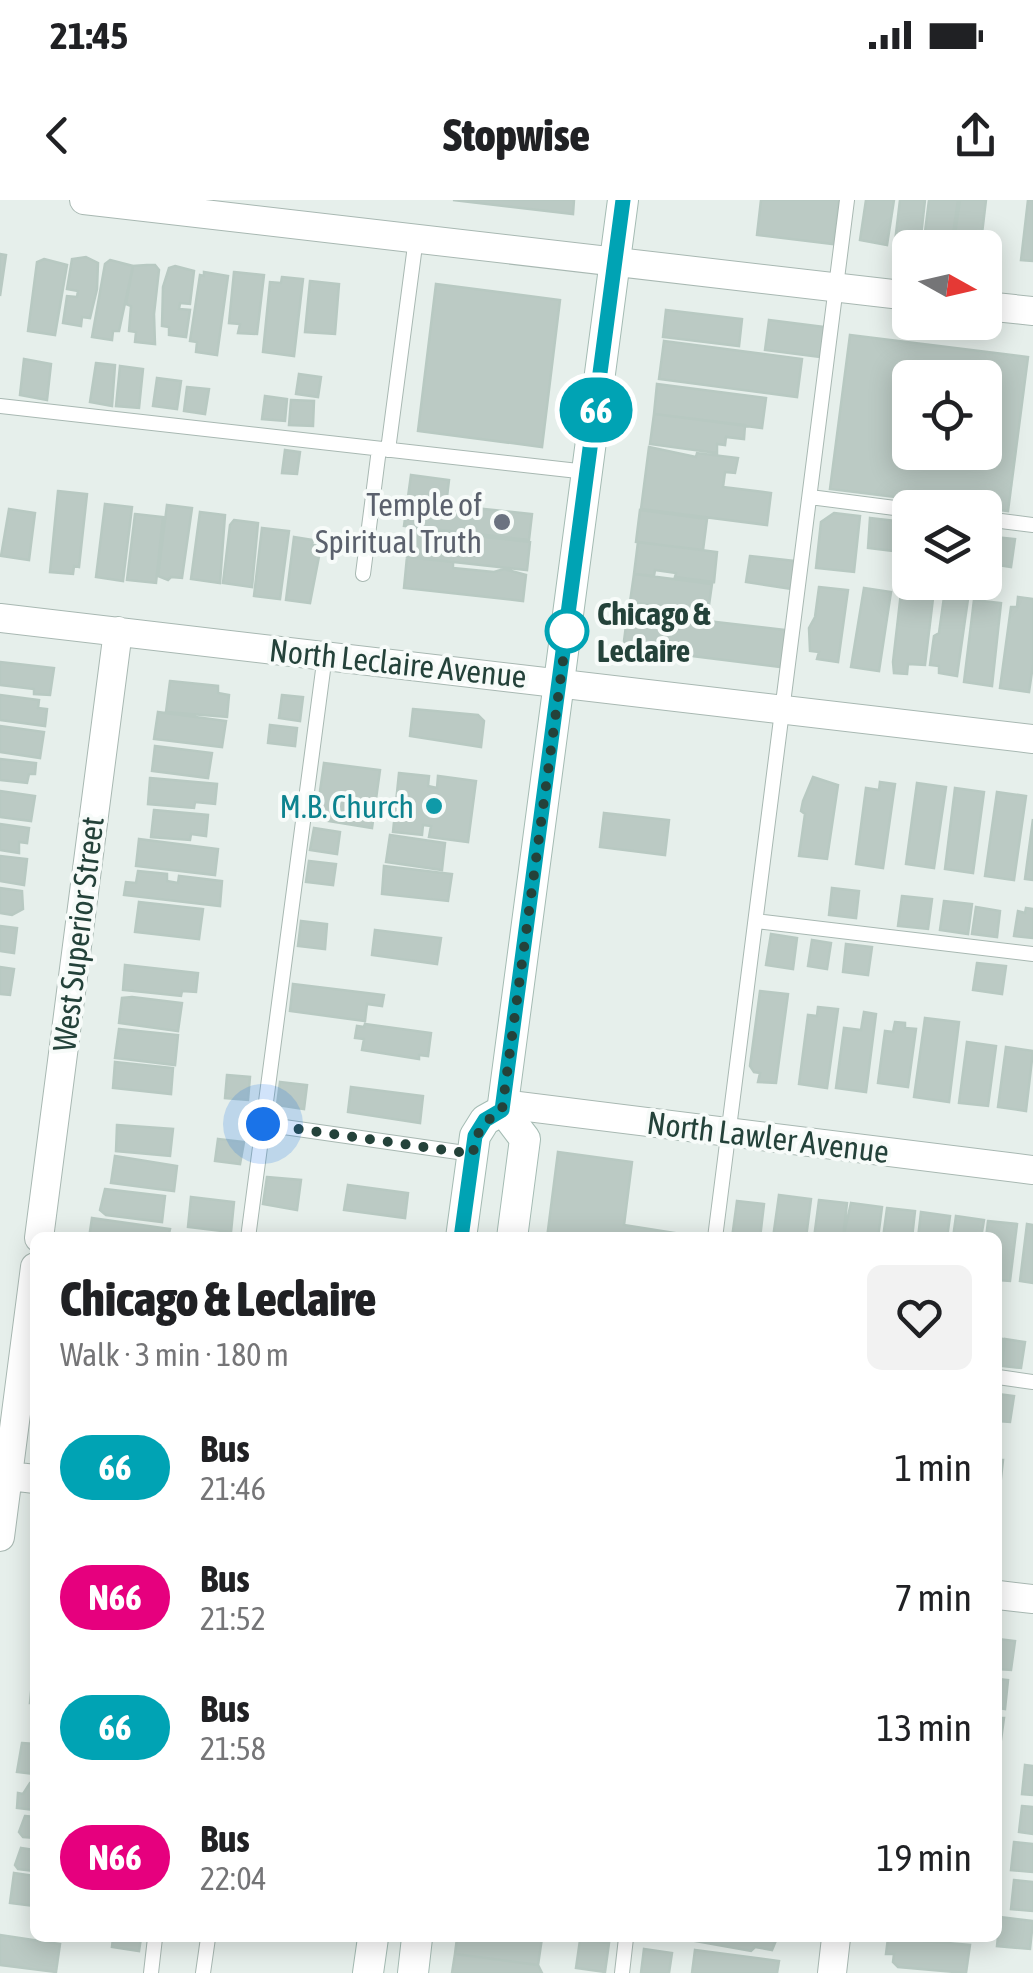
<!DOCTYPE html>
<html lang="en">
<head>
<meta charset="utf-8">
<style>
	body { margin:0; font-family:"Asap Condensed",sans-serif; background:#f2f2f2; color:#202124; height:100vh; display:flex; flex-direction:column; font-size:38px; white-space:nowrap }
	* { box-sizing:border-box; margin:0 }
	p { font-size:32px; color:#757577 }
	.icon { flex:none; width:55px; height:55px; fill:none; stroke:currentColor; stroke-width:2; stroke-linecap:round; stroke-linejoin:round }
	.map { position:relative; flex:1; overflow:hidden }
	.panel { position:absolute; left:30px; top:1032px; width:972px; height:710px; display:flex; flex-direction:column; background:#fff; border-radius:15px; box-shadow:0 5px 25px #0003 }
	.panel>* { flex:none }
	.badge { padding:0 20px; border-radius:32px; font-size:35px; line-height:65px }
	.needle { width:65px; rotate:98deg }
	.buttons { position:absolute; left:892px; top:30px; display:grid; gap:20px }
	.buttons a { display:grid; place-items:center; width:110px; height:110px; border-radius:15px; background:#fff; box-shadow:0 5px 25px #0003; font-size:50px }
	.you { position:absolute; width:50px; height:50px; margin:-25px; border:8px solid #fff; border-radius:50%; background:#1a73e8; box-shadow:0 0 0 15px #1a73e833 }
	.map>.badge { position:absolute; translate:-50% -50%; box-shadow:0 0 0 5px #fff }
	.round { display:grid; place-items:center; flex:none; width:105px; height:105px; border-radius:15px; background:#f2f2f2 }
	.head { display:flex; align-items:center; justify-content:space-between; height:170px; padding:0 30px }
	h1 { font-size:48px; font-weight:800; line-height:75px }
	ul { padding:0; list-style:none }
	li { display:flex; align-items:center; gap:30px; height:130px; padding:0 30px }
	li div { flex:1 }
	li b { display:block; font-size:38px }
	li em { font-style:normal }
	li .badge { min-width:110px; font-weight:700; text-align:center }
	.status { display:flex; justify-content:space-between; align-items:center; height:70px; padding:0 50px; background:#fff; direction:ltr }
	.status svg { height:28px; fill:currentColor }
	header { display:flex; justify-content:space-between; align-items:center; height:130px; padding:0 30px; background:#fff; font-size:45px; font-weight:800 }
	.map>svg:first-child { display:block }
	.building { fill:#bbcac4; stroke:#b8c9c2; stroke-width:2.5; fill-rule:evenodd }
	.lines { fill:none; stroke-linecap:round; stroke-linejoin:round }
	.service-casing { stroke:#a8b8b2; stroke-width:16 }
	.minor-casing { stroke:#a8b8b2; stroke-width:30 }
	.secondary-casing { stroke:#a4bbb3; stroke-width:32 }
	.service { stroke:#fff; stroke-width:14 }
	.minor { stroke:#fff; stroke-width:28 }
	.secondary { stroke:#fff; stroke-width:30 }
	.line-casing { stroke:#fff; stroke-width:22 }
	.line { stroke:#00a3b4; stroke-width:15 }
	.walk { stroke:#24423a; stroke-width:10; stroke-dasharray:0 18 }
	.worship-dot { fill:#6b7280; stroke:#f7fbf9; stroke-width:4 }
	.stop-dot { fill:#fff; stroke:#00a3b4; stroke-width:5 }
	.culture-dot { fill:#0f9aa8; stroke:#f7fbf9; stroke-width:4 }
	.labels { text-anchor:middle; dominant-baseline:central; stroke-width:8; stroke-linejoin:round; paint-order:stroke }
	.worship-label { font-size:32px; fill:#5b616d; stroke:#f7fbf9; text-anchor:end }
	.stop-label { font-size:32px; font-weight:bold; fill:#24423a; stroke:#f7fbf9; text-anchor:start }
	.street-label { font-size:32px; fill:#24423a; stroke:#f7fbf9 }
	.culture-label { font-size:32px; fill:#0d838f; stroke:#f7fbf9; text-anchor:end }
</style>
</head>
<body>
<div class="status"><b>21:45</b><svg viewBox="0 0 49 12"><path d="M0 12V9h3v3zM5 12V6h3v6zM10 12V3h3v9zM15 12V0h3v12zM26 1h20v11H26zM47 4h2v5h-2z"/></svg></div>
<header><svg class="icon" aria-label="back" viewBox="0 0 24 24"><path d="M15 5l-7 7 7 7"/></svg>Stopwise<svg class="icon" aria-label="share" viewBox="0 0 24 24"><path d="M12 15V3M7 8l5-5 5 5M5 13v7h14v-7"/></svg></header>
<div class="map">
<svg width="1033" height="1773" viewBox="0 0 1033 1773">
	<rect width="100%" height="100%" fill="#e6efeb"/>
	<path class="building" d="M453 0H574L573 14Z
		M761 0H839L833 44 757 35Z
		M866 0H894L887 45 860 40Z
		M900 0H925L920 45 895 42Z
		M929 0H958L952 41 924 40Z
		M960 0H986L981 42 961 43 954 40Z
		M1028 0H1033V61L1021 60Z
		M0 54 6 55 0 96Z
		M86 57 98 63 97 89 90 118 82 117 81 126 63 123 67 96 77 97 78 91 67 89 72 59Z
		M44 59 67 65 55 135 28 131 37 62Z
		M110 60 133 66 119 131H113L112 140 92 137 105 64Z
		M147 65H155L159 70 154 114 155 144 135 142 136 132 129 131 131 106 126 104 133 66Z
		M175 66 194 71 190 104 180 103 179 109 190 110 186 137 169 135V127L162 126 163 87 169 68Z
		M204 72 228 76 217 155 196 152 197 142 190 141 200 75 204 76Z
		M234 72 264 75 257 134 238 133 240 124 229 123Z
		M282 77 303 79 294 156 263 152 270 82 281 83Z
		M310 81 339 84 335 134 305 132Z
		M436 84 560 100 542 247 418 231Z
		M666 110 742 119 739 146 663 137Z
		M769 120 825 127 821 157 765 150Z
		M850 135 1028 157 1008 311 830 289ZM910 178H985V252H910Z
		M664 141 802 159 797 197 659 179Z
		M24 159 51 164 47 200 20 195Z
		M96 163 115 165 112 206 90 202Z
		M120 166 143 169 139 208 116 206Z
		M299 174 321 177 318 197 296 194Z
		M157 178 181 181 177 209 153 206Z
		M657 184 766 198 762 228 654 214Z
		M187 187 209 189 205 214 184 211Z
		M265 196 287 199 285 221 262 219Z
		M291 200 314 201 313 226 289 225Z
		M654 214 745 225 744 239 726 237 725 245 717 244V253L650 244Z
		M649 247 696 257 697 253 738 258 735 273 725 272 723 287 771 293 767 325 641 309Z
		M285 250 300 252 297 274 282 273Z
		M411 275 449 280 446 305 532 314 529 340 404 326Z
		M58 291 87 294 79 367 74 366 73 374 50 372Z
		M105 304 132 307 123 381 96 377Z
		M167 305 192 308 182 378 171 377 168 380 158 376Z
		M9 309 35 313 29 360 1 356Z
		M640 310 707 319 703 350 636 342Z
		M200 312 225 315 220 383 191 379Z
		M834 313 860 316 854 372 816 368 821 322Z
		M135 314 163 317 156 383 127 380Z
		M870 318 897 321 894 351 868 348Z
		M234 320 258 323 252 387 223 383 230 325Z
		M901 323 910 324V353L897 352Z
		M262 328 289 331 280 399 254 396Z
		M410 329 530 342 527 370 407 357Z
		M985 336 1015 339 1011 367 985 363Z
		M294 337 313 340 312 345 321 346 310 403 286 400Z
		M638 342 717 352 714 382 675 377 676 373 655 370 654 376 634 374Z
		M750 356 796 361 792 389 746 382Z
		M407 357 453 362V368L494 372 504 369 526 375 523 401 404 388Z
		M634 374 712 384 708 412 630 402Z
		M903 375 910 376V382H935L925 465 908 464 907 474 894 473 893 462Z
		M819 387 848 390 838 462 817 459 819 452 810 451 809 428 815 417Z
		M864 388 891 392 879 471 851 467Z
		M945 390 960 393V398L968 399 957 476 939 473V466L930 465 934 436 939 433Z
		M1018 397 1033 399V465L1029 492 1000 488 1011 407H1017Z
		M974 400 1001 403 992 486 964 482Z
		M628 410 663 415 668 419 689 422V419L786 430 781 467 628 448 624 441Z
		M0 462 54 468 50 495 34 494V489L0 485Z
		M170 481 218 486V493L229 495 227 517 166 512Z
		M0 495 39 500 38 508 47 509 45 526 0 520Z
		M282 495 303 497 300 521 279 518Z
		M413 509 478 515 484 521 481 547 410 536Z
		M158 512 226 521 222 547 154 539Z
		M270 525 297 528 295 546 268 543Z
		M0 526 44 532 40 558 0 552Z
		M155 546 212 553 208 578 152 571Z
		M0 559 36 563 35 574H29L27 583 0 580Z
		M324 563 380 570 372 628 316 619Z
		M399 573 429 576 428 586 437 588 438 576 476 581 468 642 429 637 431 626 423 625 422 635 393 632Z
		M813 577 838 585 827 659 799 656 805 614 801 611 803 601Z
		M150 578 217 584 215 604 195 602 194 608 148 604Z
		M880 582 895 584 883 668 856 664 866 588 879 590Z
		M917 583 946 587 934 668 906 664Z
		M955 588 984 592 973 673 945 669Z
		M0 591 35 596 31 621 0 617Z
		M997 592 1026 596 1014 680 985 676Z
		M154 610 208 615 206 636 191 634 190 640 151 637Z
		M604 613 669 620 665 655 600 647Z
		M1033 619V680L1025 679Z
		M0 624 29 628 27 643 19 642V653L0 650Z
		M314 628 340 632 337 654 310 650Z
		M390 635 445 643 442 670 386 662Z
		M139 639 218 649 215 675 136 666Z
		M0 656 27 659 24 685 0 681Z
		M309 661 336 664 333 685 306 682Z
		M384 666 452 674 448 701 382 694Z
		M138 671 167 674V681L178 683 179 676 222 681 220 706 124 695 126 682 136 683Z
		M0 688 22 691 23 709 12 715 0 713Z
		M832 688 859 691 856 718 829 715Z
		M902 696 932 699 928 729 898 726Z
		M944 701 972 704 968 734 940 730Z
		M139 702 203 709 199 739 135 732Z
		M976 707 1000 711 997 737 972 734Z
		M1026 708 1033 709V738L1014 736 1018 711 1025 713Z
		M301 721 327 724 325 749 298 746Z
		M0 726 17 728 14 753 0 751Z
		M375 730 441 738 437 764 372 755Z
		M771 734 797 738 793 769 766 765Z
		M812 740 831 743 827 769 808 766Z
		M846 744 872 747 868 775 843 772Z
		M977 763 1006 766 1002 794 973 790Z
		M125 765 198 773 196 792 182 791 181 796 123 790Z
		M0 767 14 769 10 795 0 794Z
		M293 784 384 795 382 806 367 804 365 821 290 811Z
		M760 791 788 794 776 883 758 882 760 873 754 872 750 866Z
		M132 797 182 803 178 831 119 823 122 798Z
		M818 807 838 809 827 888 799 884 808 815 817 816Z
		M864 812 876 814 866 892 836 888 844 828 861 830Z
		M925 818 959 822 949 902 914 897Z
		M895 822 905 823V828L916 829 908 887 878 883 885 831 893 832Z
		M365 824 431 833 428 856 419 855V859L362 850 364 839 355 838 357 826 364 827Z
		M119 829 178 835 175 865 115 858Z
		M967 842 996 846 988 906 959 903Z
		M1006 847 1033 851 1026 911 998 907Z
		M115 862 173 868 171 894 113 888Z
		M227 875 250 877 248 900 225 898Z
		M280 882 307 885 304 909 277 905Z
		M351 887 423 896 420 923 348 912Z
		M117 925 173 929 170 956 116 951Z
		M218 939 244 942 240 964 215 961Z
		M558 952 632 962 624 1025 706 1038H547Z
		M115 956 177 966 174 991 111 983Z
		M267 977 301 980 297 1010 263 1004Z
		M348 985 408 993 405 1018 344 1010Z
		M105 989 165 996 162 1022 106 1015 100 1010Z
		M779 995 811 999 806 1038H773Z
		M191 997 234 1002 231 1032 188 1027Z
		M819 1000 847 1003 843 1038H814Z
		M737 1001 764 1004 760 1038H732Z
		M851 1003 882 1007 878 1038H843Z
		M887 1008 915 1011 912 1038H883Z
		M921 1012 950 1016 947 1038H918Z
		M956 1016 984 1020 981 1038H953Z
		M92 1018 170 1029 168 1038H89Z
		M988 1021 1017 1024 1010 1081 998 1080V1038H986Z
		M1027 1024 1033 1025V1083L1020 1081Z
		M998 1138 1003 1139 1000 1167H998Z
		M1005 1139 1025 1142 1021 1168 1002 1166Z
		M998 1194 1014 1196 1010 1222 998 1221Z
		M998 1260H1003L998 1305Z
		M998 1439 1015 1441 1011 1470 998 1469Z
		M33 1472H35V1503H30Z
		M998 1479 1008 1480 1005 1509 998 1508Z
		M998 1518H1004L1000 1547H998Z
		M22 1543 35 1544V1574L17 1572Z
		M1025 1565 1033 1566V1595L1022 1594Z
		M30 1583H35V1610L17 1608 18 1593 23 1594Z
		M1022 1606 1033 1607V1634L1019 1632Z
		M25 1616 35 1617V1638L23 1637 19 1632Z
		M1014 1642 1033 1644V1672L1011 1670Z
		M21 1648 35 1650V1671L18 1669 15 1665Z
		M14 1673 35 1676V1706L10 1703Z
		M1014 1680 1033 1682V1711L1011 1709Z
		M1000 1717 1033 1721 1030 1749 997 1746Z
		M0 1735 60 1744 56 1772 0 1765Z
		M113 1738H141L139 1751 112 1747Z
		M457 1738H542L538 1765 455 1754Z
		M695 1738H777L772 1750 755 1747 751 1751 695 1741Z
		M888 1738 970 1745 966 1773 898 1767 893 1762 894 1754H886Z
		M580 1740 609 1743 605 1772 576 1768Z
		M644 1749 672 1753 669 1773H641Z
		M695 1750 779 1761 777 1773H692Z
		M455 1754 538 1765 542 1773H452Z"/>
	<g class="lines">
		<g class="service-casing">
			<path id="service" d="M0 206 587 272
				M388 250 416 38
				M810 297 910 310
				M985 319 1033 325
				M363 374 379 249
				M756 721 1033 754
				M263 924 472 954
				M248 1038 325 455
				M715 1038 847 0
				M998 1177 1033 1182
				M151 1773 155 1738
				M203 1773 208 1738
				M622 1773 626 1738"/>
		</g>
		<g class="minor-casing">
			<path id="minor" d="M84 0 910 96
				M985 106 1033 111
				M0 418 1033 539
				M503 904 1033 970
				M39 1038 118 431
				M0 1275 35 1279
				M0 1337 35 1067
				M998 1395 1033 1399
				M832 1773 836 1738"/>
		</g>
		<g class="secondary-casing">
			<path id="secondary" d="M461 1038 475 936 485 920 503 910
				M512 1038 525 939 503 910V904L623 0
				M368 1773 373 1738
				M413 1773 417 1738"/>
		</g>
		<use href="#service" class="service"/>
		<use href="#minor" class="minor"/>
		<use href="#secondary" class="secondary"/>
	</g>
	<g class="lines">
		<g class="line-casing">
			<path id="line" d="M461 1038 475 936 485 920 502 910 623 0"/>
		</g>
		<use href="#line" class="line"/>
		<path class="walk" d="M263 924 473 954C476 931 483 922 502 910L567 431"/>
	</g>
	<circle class="worship-dot" cx="502" cy="322" r="10"/>
	<circle class="stop-dot" cx="567" cy="431" r="20"/>
	<circle class="culture-dot" cx="434" cy="606" r="10"/>
	<g class="labels">
		<g class="worship-label">
			<text x="482" y="304">Temple of<tspan x="482" dy="37">Spiritual Truth</tspan></text>
		</g>
		<g class="stop-label">
			<text x="597" y="413">Chicago &amp;<tspan x="597" dy="37">Leclaire</tspan></text>
		</g>
		<g class="street-label">
			<text transform="translate(398 463) rotate(6)">North Leclaire Avenue</text>
			<text transform="translate(78 734) rotate(-83)">West Superior Street</text>
			<text transform="translate(768 937) rotate(7)">North Lawler Avenue</text>
		</g>
		<g class="culture-label">
			<text x="414" y="606">M.B. Church</text>
		</g>
	</g>
</svg>
<div class="buttons">
<a><svg class="needle" viewBox="-14 -14 28 28"><path d="M0-13l5 13h-10z" fill="#e53935"/><path d="M0 13l5-13h-10z" fill="#757577"/></svg></a>
<a><svg class="icon" aria-label="locate" viewBox="0 0 24 24"><circle cx="12" cy="12" r="6"/><path d="M12 2v4M12 18v4M2 12h4M18 12h4"/></svg></a>
<a><svg class="icon" aria-label="layers" viewBox="0 0 24 24"><path d="M12 4l9 5-9 5-9-5zM3 14l9 5 9-5"/></svg></a>
</div>
<div class="you" style="left:263px;top:924px"></div>
<b class="badge" style="left:596px;top:210px;background:#00a3b4;color:#fff">66</b>
<section class="panel">
<div class="head"><div><h1>Chicago &amp; Leclaire</h1><p>Walk · 3 min · 180 m</p></div><a class="round"><svg class="icon" aria-label="heart" viewBox="0 0 24 24"><path d="M12 20l-8-8c-3-5 5-10 8-4 3-6 11-1 8 4z"/></svg></a></div>
<ul>
<li><span class="badge" style="background:#00a3b4;color:#fff">66</span><div><b>Bus</b><p>21:46</p></div><em>1 min</em></li>
<li><span class="badge" style="background:#e6007e;color:#fff">N66</span><div><b>Bus</b><p>21:52</p></div><em>7 min</em></li>
<li><span class="badge" style="background:#00a3b4;color:#fff">66</span><div><b>Bus</b><p>21:58</p></div><em>13 min</em></li>
<li><span class="badge" style="background:#e6007e;color:#fff">N66</span><div><b>Bus</b><p>22:04</p></div><em>19 min</em></li>
</ul>
</section>
</div>
</body>
</html>
